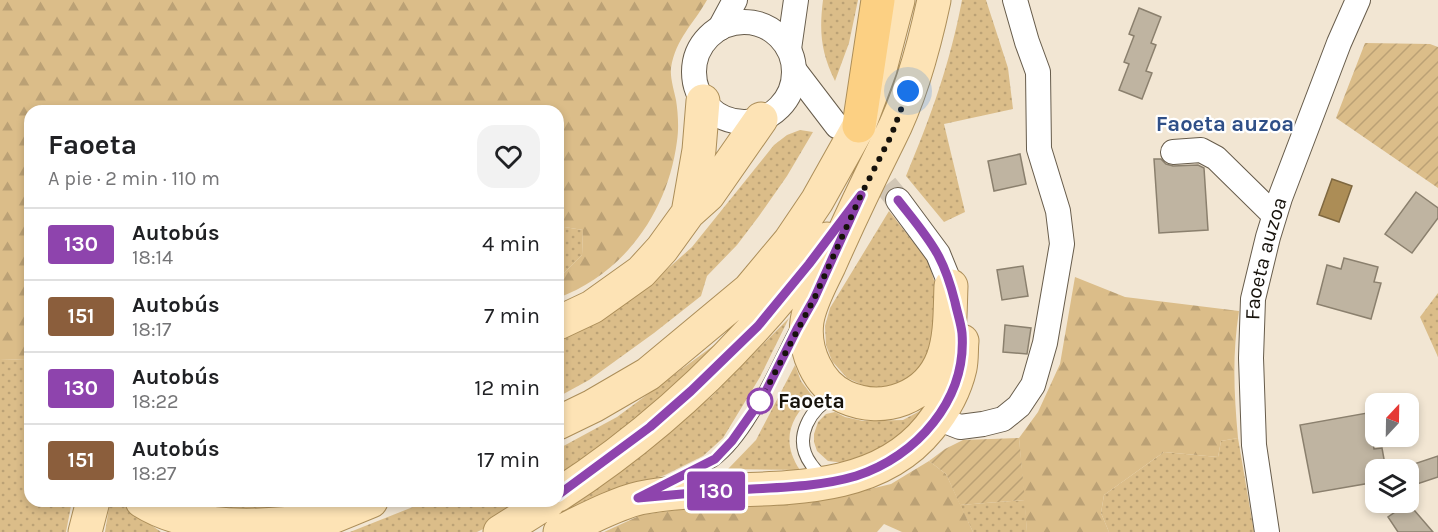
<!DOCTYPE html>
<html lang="es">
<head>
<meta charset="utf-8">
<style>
	body { margin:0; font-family:Karla,sans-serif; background:#f2f2f2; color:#202124; height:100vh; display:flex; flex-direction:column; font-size:22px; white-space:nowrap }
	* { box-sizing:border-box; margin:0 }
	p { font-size:20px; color:#757577 }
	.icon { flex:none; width:33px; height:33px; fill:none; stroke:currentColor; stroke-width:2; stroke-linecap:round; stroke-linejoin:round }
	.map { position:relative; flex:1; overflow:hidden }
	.side { position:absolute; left:24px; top:105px; width:540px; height:402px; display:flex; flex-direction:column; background:#fff; border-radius:18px; box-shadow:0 3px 9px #0003 }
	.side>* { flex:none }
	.badge { padding:0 12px; border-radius:4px; font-size:21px; line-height:39px }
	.needle { width:39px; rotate:22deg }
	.buttons { position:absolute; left:1365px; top:393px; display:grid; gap:12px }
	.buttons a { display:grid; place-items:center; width:54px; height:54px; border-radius:12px; background:#fff; box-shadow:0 3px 9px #0003; font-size:30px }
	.you { position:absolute; width:30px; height:30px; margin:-15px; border:4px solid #fff; border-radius:50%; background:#1a73e8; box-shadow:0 0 0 9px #1a73e833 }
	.map>.badge { position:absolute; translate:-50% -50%; box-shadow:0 0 0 3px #fff }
	.round { display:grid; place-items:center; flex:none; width:63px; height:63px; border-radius:18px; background:#f2f2f2 }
	.summary { display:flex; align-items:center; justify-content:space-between; height:102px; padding:0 24px }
	h1 { font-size:28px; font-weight:700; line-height:45px }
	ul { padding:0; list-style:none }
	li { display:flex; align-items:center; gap:18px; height:72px; padding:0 24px; border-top:2px solid #e0e0e0 }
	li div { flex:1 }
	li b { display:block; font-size:22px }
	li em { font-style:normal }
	li .badge { min-width:66px; font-weight:700; text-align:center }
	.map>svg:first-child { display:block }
	.grass { fill:url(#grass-dots) }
	.forest { fill:url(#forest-firs) }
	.garden { fill:url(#garden-furrows) }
	.water { fill:#ac8d56; stroke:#7f6840; stroke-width:1.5 }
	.building { fill:#bfb4a1; stroke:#8b806e; stroke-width:1.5 }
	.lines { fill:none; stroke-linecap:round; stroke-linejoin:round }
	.street-tunnel { stroke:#d1c6b5; stroke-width:24; stroke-dasharray:24 12; stroke-linecap:butt }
	.lane-casing { stroke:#675c4b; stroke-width:14 }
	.street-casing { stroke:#675c4b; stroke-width:26 }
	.primary-casing { stroke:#ac8e59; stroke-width:35 }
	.highway-casing { stroke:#ac8e59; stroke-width:35 }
	.lane { stroke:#fff; stroke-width:12 }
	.street { stroke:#fff; stroke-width:24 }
	.primary { stroke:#fde3b5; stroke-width:33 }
	.highway { stroke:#fcd083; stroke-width:33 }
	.line-casing { stroke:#fff; stroke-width:14 }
	.line { stroke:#8e44ad; stroke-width:9 }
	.walk { stroke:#16120b; stroke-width:6; stroke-dasharray:0 10.8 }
	.stop-dot { fill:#fff; stroke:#8e44ad; stroke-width:3 }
	.labels { text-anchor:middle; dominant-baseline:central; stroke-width:4.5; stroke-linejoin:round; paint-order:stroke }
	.street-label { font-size:21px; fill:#16120b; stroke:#fff }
	.stop-label { font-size:21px; font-weight:bold; fill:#16120b; stroke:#fff; text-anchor:start }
	.neighbourhood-label { font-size:22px; font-weight:bold; fill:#2f4f87; stroke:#fff }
</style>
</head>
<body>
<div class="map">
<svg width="1438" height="532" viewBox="0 0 1438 532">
	<defs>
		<pattern id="grass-dots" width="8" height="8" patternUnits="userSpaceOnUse" patternTransform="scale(1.5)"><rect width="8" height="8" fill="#dbbd89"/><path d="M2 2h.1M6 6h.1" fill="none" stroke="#bba175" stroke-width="1.8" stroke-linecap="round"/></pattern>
		<pattern id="forest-firs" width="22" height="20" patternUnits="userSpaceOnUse" patternTransform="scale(1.5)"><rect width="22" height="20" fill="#dbbd89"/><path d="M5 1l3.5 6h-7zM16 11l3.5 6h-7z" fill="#bba175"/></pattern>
		<pattern id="garden-furrows" width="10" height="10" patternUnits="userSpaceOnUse" patternTransform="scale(1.5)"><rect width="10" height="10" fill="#dbbd89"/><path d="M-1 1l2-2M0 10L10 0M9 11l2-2" fill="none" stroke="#bba175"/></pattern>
	</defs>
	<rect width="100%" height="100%" fill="#f2e6d3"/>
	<path class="grass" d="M823 0H858L849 43 835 81C821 52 819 32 823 0Z
		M962 0H986L1008 68 1013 109 944 124 965 212 944 222 906 176C931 116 950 64 962 0Z
		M800 130 813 132 787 176 759 216 737 245 707 276 701 296 654 333 589 380 558 397V337L654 281 692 247 774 145 787 135Z
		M889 211 928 261 936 287 937 306 930 350 922 368 894 388H869L847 378 832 361 826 345 825 326 830 308Z
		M558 226 583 230 582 255 558 279Z
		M1438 293V357L1420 317Z
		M789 318 760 377 723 438 703 456 665 475 557 515 711 397Z
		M721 340 648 414 558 480V449L617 417Z
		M0 359 30 360V501H72L66 532H0Z
		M795 365 801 381 813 397C789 418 781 442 800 470L728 469 756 440Z
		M931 402 924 418 874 454 845 463 828 461 817 451 814 442V434L818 422 826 414 835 412 845 417 863 421 903 420 918 412Z
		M1238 438 1254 532H1109L1101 513 1104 495 1164 452 1218 457 1221 441Z
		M1025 500 1027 532H973L960 505Z
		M110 501H124L136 514 161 532H105Z
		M166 501H291L269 508 218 516Z
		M428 501H530L512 515 477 532H350Z"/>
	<path class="forest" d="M0 0H707C693 25 676 38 671 68 670 78 674 90 676 100 678 112 679 129 677 141 668 211 625 273 558 298V279L582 255 583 230 558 226V111H30V360L0 359Z
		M1075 277 1125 297 1239 311C1232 356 1234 393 1238 438L1221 441 1218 457 1164 452 1104 495 1101 513 1109 532H1027L1019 438 1038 412 1060 364Z
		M929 461 946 474 973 532H902L884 524 877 532H604L641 515 684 509 738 507 849 494 891 484Z"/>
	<path class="garden" d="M1365 43 1430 44 1438 47V188L1336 118Z
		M1019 438 1025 500 960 505 946 474 929 461 945 449 963 440Z"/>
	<path class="water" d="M1332 179 1352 186 1339 222 1319 215Z"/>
	<path class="building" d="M1139 8 1161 17 1151 43 1156 45 1146 71 1152 73 1142 99 1119 90 1129 64 1124 62 1134 36 1129 34Z
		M1020 154 1026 184 994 191 988 161Z
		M1154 159H1161L1166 164 1173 166 1198 165 1204 168 1208 230 1159 233Z
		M1416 192 1438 208V218L1412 253 1385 234Z
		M1344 258 1378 267 1374 282 1381 283 1371 319 1317 304 1327 265 1341 269Z
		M1023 266 1028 296 1002 300 997 270Z
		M1005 325 1031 328 1027 354 1003 352Z
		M1367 413 1374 449 1382 448 1386 470H1376V482L1313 493 1300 425Z
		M1438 456V477L1408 487V466Z
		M1408 503 1433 532H1398L1388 517Z"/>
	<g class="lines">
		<path class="street-tunnel" d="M840 130 898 200"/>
		<g class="lane-casing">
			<path id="lane" d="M824 478C818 474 815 469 811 464 792 438 810 408 835 396
				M669 484C684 476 700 469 714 460 749 435 777 366 797 328"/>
		</g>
		<g class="street-casing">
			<g id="street">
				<circle cx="744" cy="72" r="50"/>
				<path d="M720 28 735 0"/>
				<path d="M789 49 796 0"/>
				<path d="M795 71 837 126"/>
				<path d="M1173 152 1201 150 1216 158 1274 215"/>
				<path d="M898 200 938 254 951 286"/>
				<path d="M937 418 960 427 983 424 1003 419 1019 406 1033 385 1045 343 1062 244 1058 211 1039 149 1038 72 1027 42 1015 0"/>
				<path id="s1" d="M1267 532 1254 445 1251 358 1253 299 1268 237 1280 198 1339 43 1358 0"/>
			</g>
		</g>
		<g class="primary-casing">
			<path id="primary" d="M934 0C924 47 911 96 889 139 868 181 848 223 829 266 821 283 810 302 807 321 803 350 818 385 845 397 883 414 928 398 943 358 951 336 950 310 951 286
				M688 213 699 150 703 101
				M558 323 592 307 641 272 662 249 688 213 708 195 761 119
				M558 423 593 406 648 374 749 290 790 241 817 201 859 126 880 69 898 0
				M558 495C662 428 753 339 827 239
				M142 501C191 532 263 527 323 520
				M303 529 371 501
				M85 532 93 501
				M500 532 549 501
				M560 532C581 522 617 503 640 498 732 479 862 511 929 428 943 411 955 390 960 368 962 359 961 349 962 341"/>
		</g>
		<g class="highway-casing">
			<path id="highway" d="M859 126 878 0"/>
		</g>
		<use href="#lane" class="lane"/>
		<use href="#street" class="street"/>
		<use href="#primary" class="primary"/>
		<use href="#highway" class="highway"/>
	</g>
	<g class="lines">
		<g class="line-casing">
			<path id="line" d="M558 495 650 427 691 391 758 326 809 264 861 195 814 299 797 329 763 397 732 441 715 459 638 498C676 494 714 491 752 489 787 487 822 486 856 476 916 457 967 400 962 333 961 323 957 312 955 302 951 286 946 270 938 255 927 235 912 218 898 200"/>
		</g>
		<use href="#line" class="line"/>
		<path class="walk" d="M760 401 814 299 861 195 891 136 908 91"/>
	</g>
	<circle class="stop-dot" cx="760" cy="401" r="12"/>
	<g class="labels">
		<g class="street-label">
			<text stroke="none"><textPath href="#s1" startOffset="276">Faoeta auzoa</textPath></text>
		</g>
		<g class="stop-label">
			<text x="778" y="401">Faoeta</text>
		</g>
		<g class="neighbourhood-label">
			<text x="1225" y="124">Faoeta auzoa</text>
		</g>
	</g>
</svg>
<div class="buttons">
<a><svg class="needle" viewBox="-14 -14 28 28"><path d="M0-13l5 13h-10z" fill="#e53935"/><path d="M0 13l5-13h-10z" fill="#757577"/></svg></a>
<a><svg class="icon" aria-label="layers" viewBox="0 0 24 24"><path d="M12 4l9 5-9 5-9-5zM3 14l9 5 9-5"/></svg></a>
</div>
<div class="you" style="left:908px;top:91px"></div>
<b class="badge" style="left:716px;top:491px;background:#8e44ad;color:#fff">130</b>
<section class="side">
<div class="summary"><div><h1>Faoeta</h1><p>A pie · 2 min · 110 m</p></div><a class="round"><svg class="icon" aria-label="heart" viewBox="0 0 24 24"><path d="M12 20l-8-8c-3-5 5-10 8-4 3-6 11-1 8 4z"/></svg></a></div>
<ul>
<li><span class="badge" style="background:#8e44ad;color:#fff">130</span><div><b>Autobús</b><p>18:14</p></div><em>4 min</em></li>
<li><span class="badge" style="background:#8b5e3c;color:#fff">151</span><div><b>Autobús</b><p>18:17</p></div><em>7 min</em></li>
<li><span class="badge" style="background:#8e44ad;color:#fff">130</span><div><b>Autobús</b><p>18:22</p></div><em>12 min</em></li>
<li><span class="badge" style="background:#8b5e3c;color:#fff">151</span><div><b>Autobús</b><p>18:27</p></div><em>17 min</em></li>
</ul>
</section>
</div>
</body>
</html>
